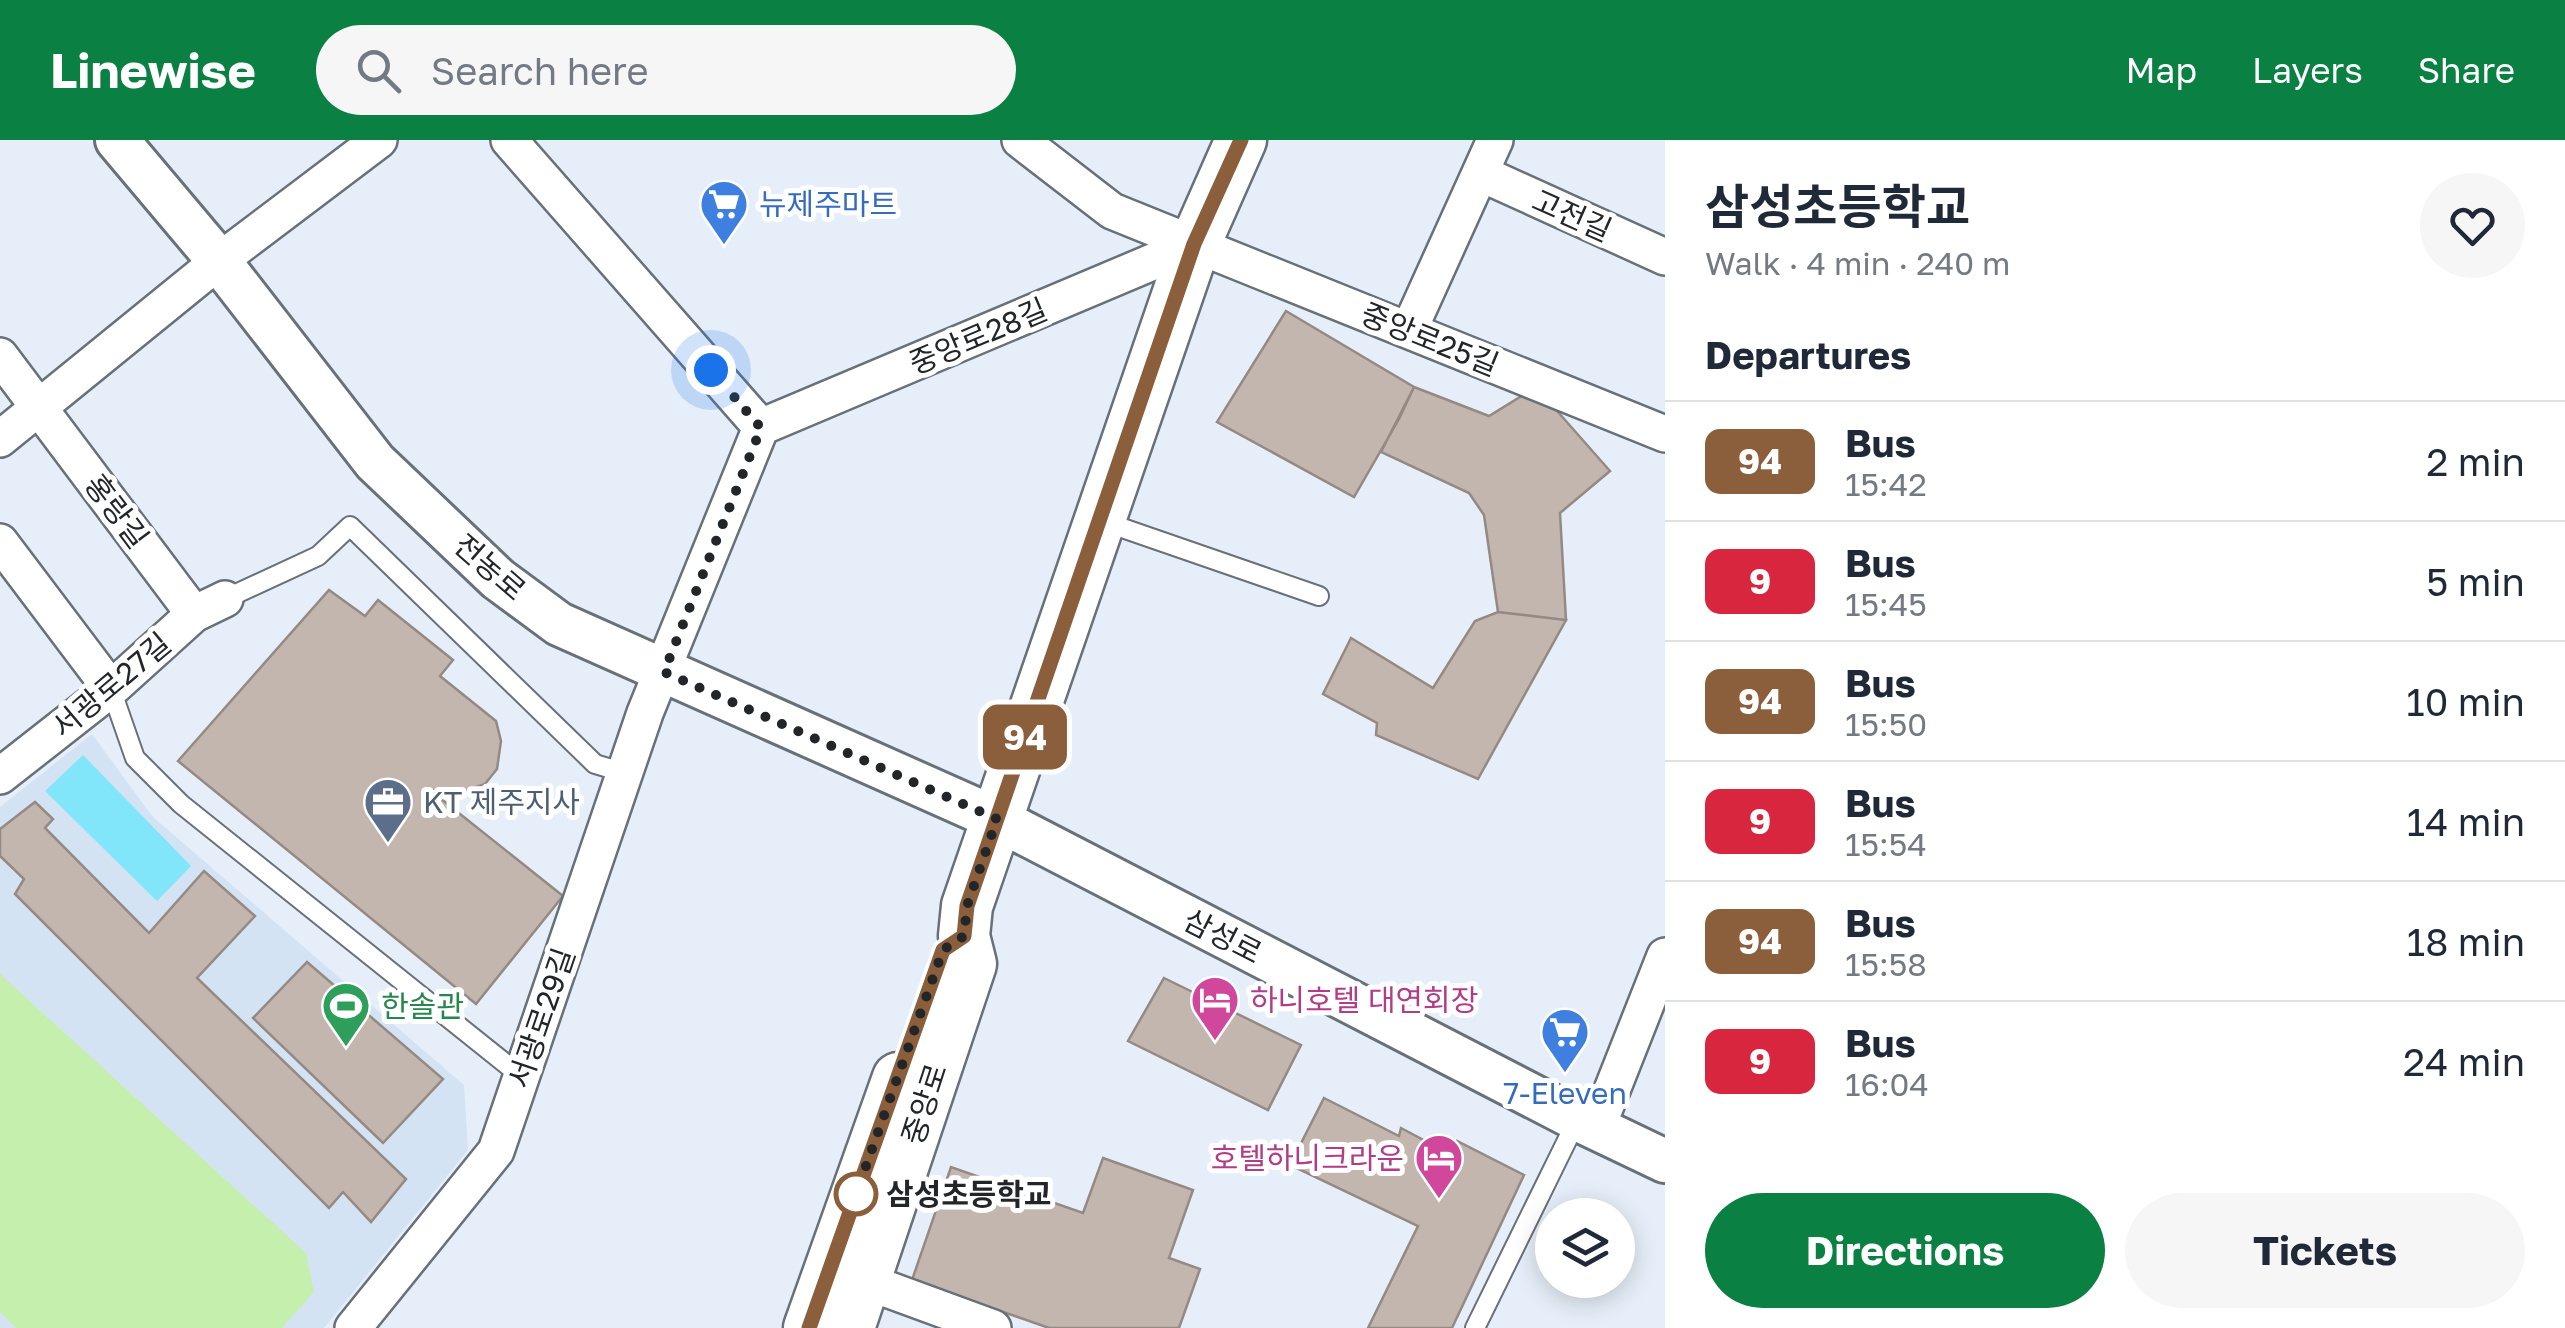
<!DOCTYPE html>
<html lang="en">
<head>
<meta charset="utf-8">
<style>
	body { margin:0; font-family:"Golos Text","Noto Sans KR",sans-serif; background:#f6f6f7; color:#1f2937; height:100vh; display:flex; flex-direction:column; font-size:38px; white-space:nowrap }
	* { box-sizing:border-box; margin:0 }
	p { font-size:32px; color:#747a83 }
	.icon { flex:none; width:55px; height:55px; fill:none; stroke:currentColor; stroke-width:2; stroke-linecap:round; stroke-linejoin:round }
	.map { position:relative; flex:1; overflow:hidden }
	.side { display:flex; flex-direction:column; background:#fff; width:900px }
	.side>* { flex:none }
	.badge { padding:0 20px; border-radius:15px; font-size:35px; line-height:65px }
	.fabs { position:absolute; left:1535px; top:1058px; display:grid; gap:20px }
	.fabs a { display:grid; place-items:center; width:100px; height:100px; border-radius:50%; background:#fff; box-shadow:0 5px 25px #0003; font-size:50px }
	.you { position:absolute; width:50px; height:50px; margin:-25px; border:8px solid #fff; border-radius:50%; background:#1a73e8; box-shadow:0 0 0 15px #1a73e833 }
	.map>.badge { position:absolute; translate:-50% -50%; box-shadow:0 0 0 5px #fff }
	h2 { padding:0 40px; font-size:38px; line-height:90px }
	.round { display:grid; place-items:center; flex:none; width:105px; height:105px; border-radius:52px; background:#f6f6f7 }
	.summary { display:flex; align-items:center; justify-content:space-between; height:170px; padding:0 40px }
	h1 { font-size:48px; font-weight:700; line-height:75px }
	.primary-button { display:flex; gap:20px; margin-top:auto; padding:20px 40px }
	.primary-button a { flex:1; height:115px; border-radius:60px; background:#0b8043; color:#fff; font-size:40px; font-weight:700; line-height:115px; text-align:center }
	.primary-button a+a { background:#f6f6f7; color:#1f2937 }
	ul { padding:0; list-style:none }
	li { display:flex; align-items:center; gap:30px; height:120px; padding:0 40px; border-top:2px solid #e0e1e3 }
	li div { flex:1 }
	li b { display:block; font-size:38px }
	li em { font-style:normal }
	li .badge { min-width:110px; font-weight:700; text-align:center }
	header { display:flex; align-items:center; gap:60px; box-sizing:border-box; height:140px; padding:0 50px; background:#0b8043; color:#fff }
	header strong { font-size:48px }
	nav { display:flex; gap:55px; margin-inline-start:auto; font-size:35px }
	.search { width:700px; height:90px; background:#f6f6f7; display:flex; align-items:center; gap:25px; box-sizing:border-box; padding:0 35px; border-radius:55px; color:#747a83; font-size:38px }
	main { display:flex; flex:1; min-height:0 }
	.map>svg:first-child { display:block }
	.built { fill:#d4e3f3 }
	.green { fill:#c5efad }
	.water { fill:#81e6f9 }
	.building { fill:#c2b6af; stroke:#958983; stroke-width:2.5 }
	.lines { fill:none; stroke-linecap:round; stroke-linejoin:round }
	.service-casing { stroke:#687078; stroke-width:22 }
	.minor-casing { stroke:#687078; stroke-width:40 }
	.tertiary-casing { stroke:#687078; stroke-width:48 }
	.secondary-casing { stroke:#687078; stroke-width:55 }
	.service { stroke:#fff; stroke-width:18 }
	.minor { stroke:#fff; stroke-width:35 }
	.tertiary { stroke:#fff; stroke-width:42 }
	.secondary { stroke:#fff; stroke-width:50 }
	.line-casing { stroke:#fff; stroke-width:22 }
	.line { stroke:#8b5e3c; stroke-width:15 }
	.walk { stroke:#232629; stroke-width:10; stroke-dasharray:0 18 }
	.stop-dot { fill:#fff; stroke:#8b5e3c; stroke-width:5 }
	.labels { text-anchor:middle; dominant-baseline:central; stroke-width:10; stroke-linejoin:round; paint-order:stroke }
	.shop-label { font-size:30px; fill:#366cbe; stroke:#fff; text-anchor:start }
	.street-label { font-size:30px; fill:#232629; stroke:#fff }
	.service-label { font-size:30px; fill:#4e5e75; stroke:#fff; text-anchor:start }
	.hotel-label { font-size:30px; fill:#b23c85; stroke:#fff; text-anchor:start }
	.leisure-label { font-size:30px; fill:#27864d; stroke:#fff; text-anchor:start }
	.stop-label { font-size:30px; font-weight:bold; fill:#232629; stroke:#fff; text-anchor:start }
</style>
</head>
<body>
<header>
<strong>Linewise</strong>
<div class="search"><svg class="icon" aria-label="search" viewBox="0 0 24 24"><circle cx="10" cy="10" r="6"/><path d="M15 15l6 6"/></svg>Search here</div>
<nav><a>Map</a><a>Layers</a><a>Share</a></nav>
</header>
<main>
<div class="map">
<svg width="1665" height="1188" viewBox="0 0 1665 1188">
	<rect width="100%" height="100%" fill="#e6eff9"/>
	<path class="built" d="M92 594 153 677 464 945 468 1010 324 1188H0V667Z"/>
	<path class="green" d="M0 834 306 1113 314 1152 282 1188H16L0 1172Z"/>
	<path class="water" d="M83 615 191 726 157 761 45 651Z"/>
	<path class="building" d="M1286 171 1414 247 1399 279 1354 357 1217 282Z
		M1414 247 1489 276 1536 247 1610 331 1560 373 1566 480 1498 472 1484 375 1469 353 1381 312Z
		M329 450 365 476 378 460 453 520 440 536 496 581 501 601 497 629 485 644 465 651 430 650 563 756 476 864 178 621Z
		M1498 472 1566 480 1478 639 1376 595 1377 583 1323 554 1351 498 1433 548 1475 481Z
		M35 662 53 679 45 688 149 793 204 731 255 776 197 838 406 1039 371 1082 343 1052 329 1068 15 754 24 739 0 716V689Z
		M307 822 443 939 383 1003 253 878Z
		M1164 838 1301 905 1268 970 1128 901Z
		M1324 958 1399 996 1401 988 1450 1014 1457 1001 1524 1035 1452 1188H1368L1418 1086 1290 1025Z
		M1103 1018 1193 1050 1169 1118 1200 1129 1179 1188H1049L912 1140 951 1027 1083 1073Z"/>
	<g class="lines">
		<g class="service-casing">
			<path id="service" d="M1105 382 1319 456
				M225 459 318 416 350 386 595 624 625 633
				M111 549 135 618 181 664 521 936
				M1475 1188 1577 980"/>
		</g>
		<g class="minor-casing">
			<path id="minor" d="M509 0 761 287
				M1020 0 1112 71 1665 294
				M1480 33 1665 117
				M1409 190 1495 0
				M0 216 194 474
				M0 299 219 121 379 0
				M0 402 111 549
				M0 636 111 549 194 474 225 459
				M1597 988 1665 816
				M865 1141 993 1188
				M353 1188 496 1011 645 573 761 287 1195 104"/>
		</g>
		<g class="tertiary-casing">
			<path id="tertiary" d="M117 0 219 121 375 322 498 439 559 484 997 679 1577 979 1665 1021"/>
		</g>
		<g class="secondary-casing">
			<path id="secondary" d="M809 1188 898 938
				M849 1188 971 824 964 796 967 766 1195 104 1241 0"/>
		</g>
		<use href="#service" class="service"/>
		<use href="#minor" class="minor"/>
		<use href="#tertiary" class="tertiary"/>
		<use href="#secondary" class="secondary"/>
	</g>
	<g class="lines">
		<g class="line-casing">
			<path id="line" d="M809 1188 943 810 964 796 967 766 1194 104 1241 0"/>
		</g>
		<use href="#line" class="line"/>
		<path class="walk" d="M711 230 761 288 664 532 997 679 967 766 964 796 943 810 856 1054"/>
	</g>
	<defs>
		<g id="supermarket-pin" transform="scale(2.5)"><path d="M0 17L-7.5 6A9.5 9.5 0 1 1 7.5 6Z" fill="#3f7fe0" stroke="#fff"/><path d="M-6-5.5h2.5l.6 2H6L4.5 2H-2.5L-4.4-4H-6ZM-1.5 3.2a1.3 1.3 0 1 0 .1 0ZM3 3.2a1.3 1.3 0 1 0 .1 0Z" fill="#fff"/></g>
		<g id="office-pin" transform="scale(2.5)"><path d="M0 17L-7.5 6A9.5 9.5 0 1 1 7.5 6Z" fill="#5c6f8a" stroke="#fff"/><path d="M-6-3h4V-5.5h4V-3h4V5H-6ZM-1-4.5V-3h2v-1.5ZM-6 0V1H6V0Z" fill="#fff"/></g>
		<g id="hotel-pin" transform="scale(2.5)"><path d="M0 17L-7.5 6A9.5 9.5 0 1 1 7.5 6Z" fill="#d1479c" stroke="#fff"/><path d="M-6-4.5h1.5V1H6V5H4.5V3h-9V5H-6ZM-4 0a1.8 1.8 0 1 1 3.6 0ZM.5 0V-2.5h3Q6-2.5 6 0Z" fill="#fff"/></g>
		<g id="stadium-pin" transform="scale(2.5)"><path d="M0 17L-7.5 6A9.5 9.5 0 1 1 7.5 6Z" fill="#2e9e5b" stroke="#fff"/><path d="M0-5a6.5 5 0 1 0 0 10a6.5 5 0 1 0 0-10ZM-3.5-1.8h7v3.6h-7Z" fill="#fff"/></g>
	</defs>
	<g fill-rule="evenodd">
		<use href="#supermarket-pin" x="724" y="64"/>
		<use href="#office-pin" x="388" y="662"/>
		<use href="#hotel-pin" x="1215" y="860"/>
		<use href="#stadium-pin" x="346" y="866"/>
		<use href="#supermarket-pin" x="1565" y="892"/>
		<use href="#hotel-pin" x="1439" y="1018"/>
	</g>
	<circle class="stop-dot" cx="856" cy="1054" r="20"/>
	<g class="labels">
		<g class="shop-label">
			<text x="759" y="64">뉴제주마트</text>
			<text x="1565" y="953" text-anchor="middle">7-Eleven</text>
		</g>
		<g class="street-label">
			<text transform="translate(1572 75) rotate(24)">고전길</text>
			<text transform="translate(978 196) rotate(-23)">중앙로28길</text>
			<text transform="translate(1430 199) rotate(22)">중앙로25길</text>
			<text transform="translate(117 371) rotate(53)">홍랑길</text>
			<text transform="translate(490 427) rotate(41)">전농로</text>
			<text transform="translate(111 545) rotate(-40)">서광로27길</text>
			<text transform="translate(1223 796) rotate(27)">삼성로</text>
			<text transform="translate(541 878) rotate(-71)">서광로29길</text>
			<text transform="translate(924 964) rotate(-72)">중앙로</text>
		</g>
		<g class="service-label">
			<text x="423" y="662">KT 제주지사</text>
		</g>
		<g class="hotel-label">
			<text x="1250" y="860">하니호텔 대연회장</text>
			<text x="1404" y="1018" text-anchor="end">호텔하니크라운</text>
		</g>
		<g class="leisure-label">
			<text x="381" y="866">한솔관</text>
		</g>
		<g class="stop-label">
			<text x="886" y="1054">삼성초등학교</text>
		</g>
	</g>
</svg>
<div class="fabs">
<a><svg class="icon" aria-label="layers" viewBox="0 0 24 24"><path d="M12 4l9 5-9 5-9-5zM3 14l9 5 9-5"/></svg></a>
</div>
<div class="you" style="left:711px;top:230px"></div>
<b class="badge" style="left:1025px;top:597px;background:#8b5e3c;color:#fff">94</b>
</div>
<section class="side">
<div class="summary"><div><h1>삼성초등학교</h1><p>Walk · 4 min · 240 m</p></div><a class="round"><svg class="icon" aria-label="heart" viewBox="0 0 24 24"><path d="M12 20l-8-8c-3-5 5-10 8-4 3-6 11-1 8 4z"/></svg></a></div>
<h2>Departures</h2>
<ul>
<li><span class="badge" style="background:#8b5e3c;color:#fff">94</span><div><b>Bus</b><p>15:42</p></div><em>2 min</em></li>
<li><span class="badge" style="background:#d7263d;color:#fff">9</span><div><b>Bus</b><p>15:45</p></div><em>5 min</em></li>
<li><span class="badge" style="background:#8b5e3c;color:#fff">94</span><div><b>Bus</b><p>15:50</p></div><em>10 min</em></li>
<li><span class="badge" style="background:#d7263d;color:#fff">9</span><div><b>Bus</b><p>15:54</p></div><em>14 min</em></li>
<li><span class="badge" style="background:#8b5e3c;color:#fff">94</span><div><b>Bus</b><p>15:58</p></div><em>18 min</em></li>
<li><span class="badge" style="background:#d7263d;color:#fff">9</span><div><b>Bus</b><p>16:04</p></div><em>24 min</em></li>
</ul>
<div class="primary-button"><a>Directions</a><a>Tickets</a></div>
</section>
</main>
</body>
</html>
